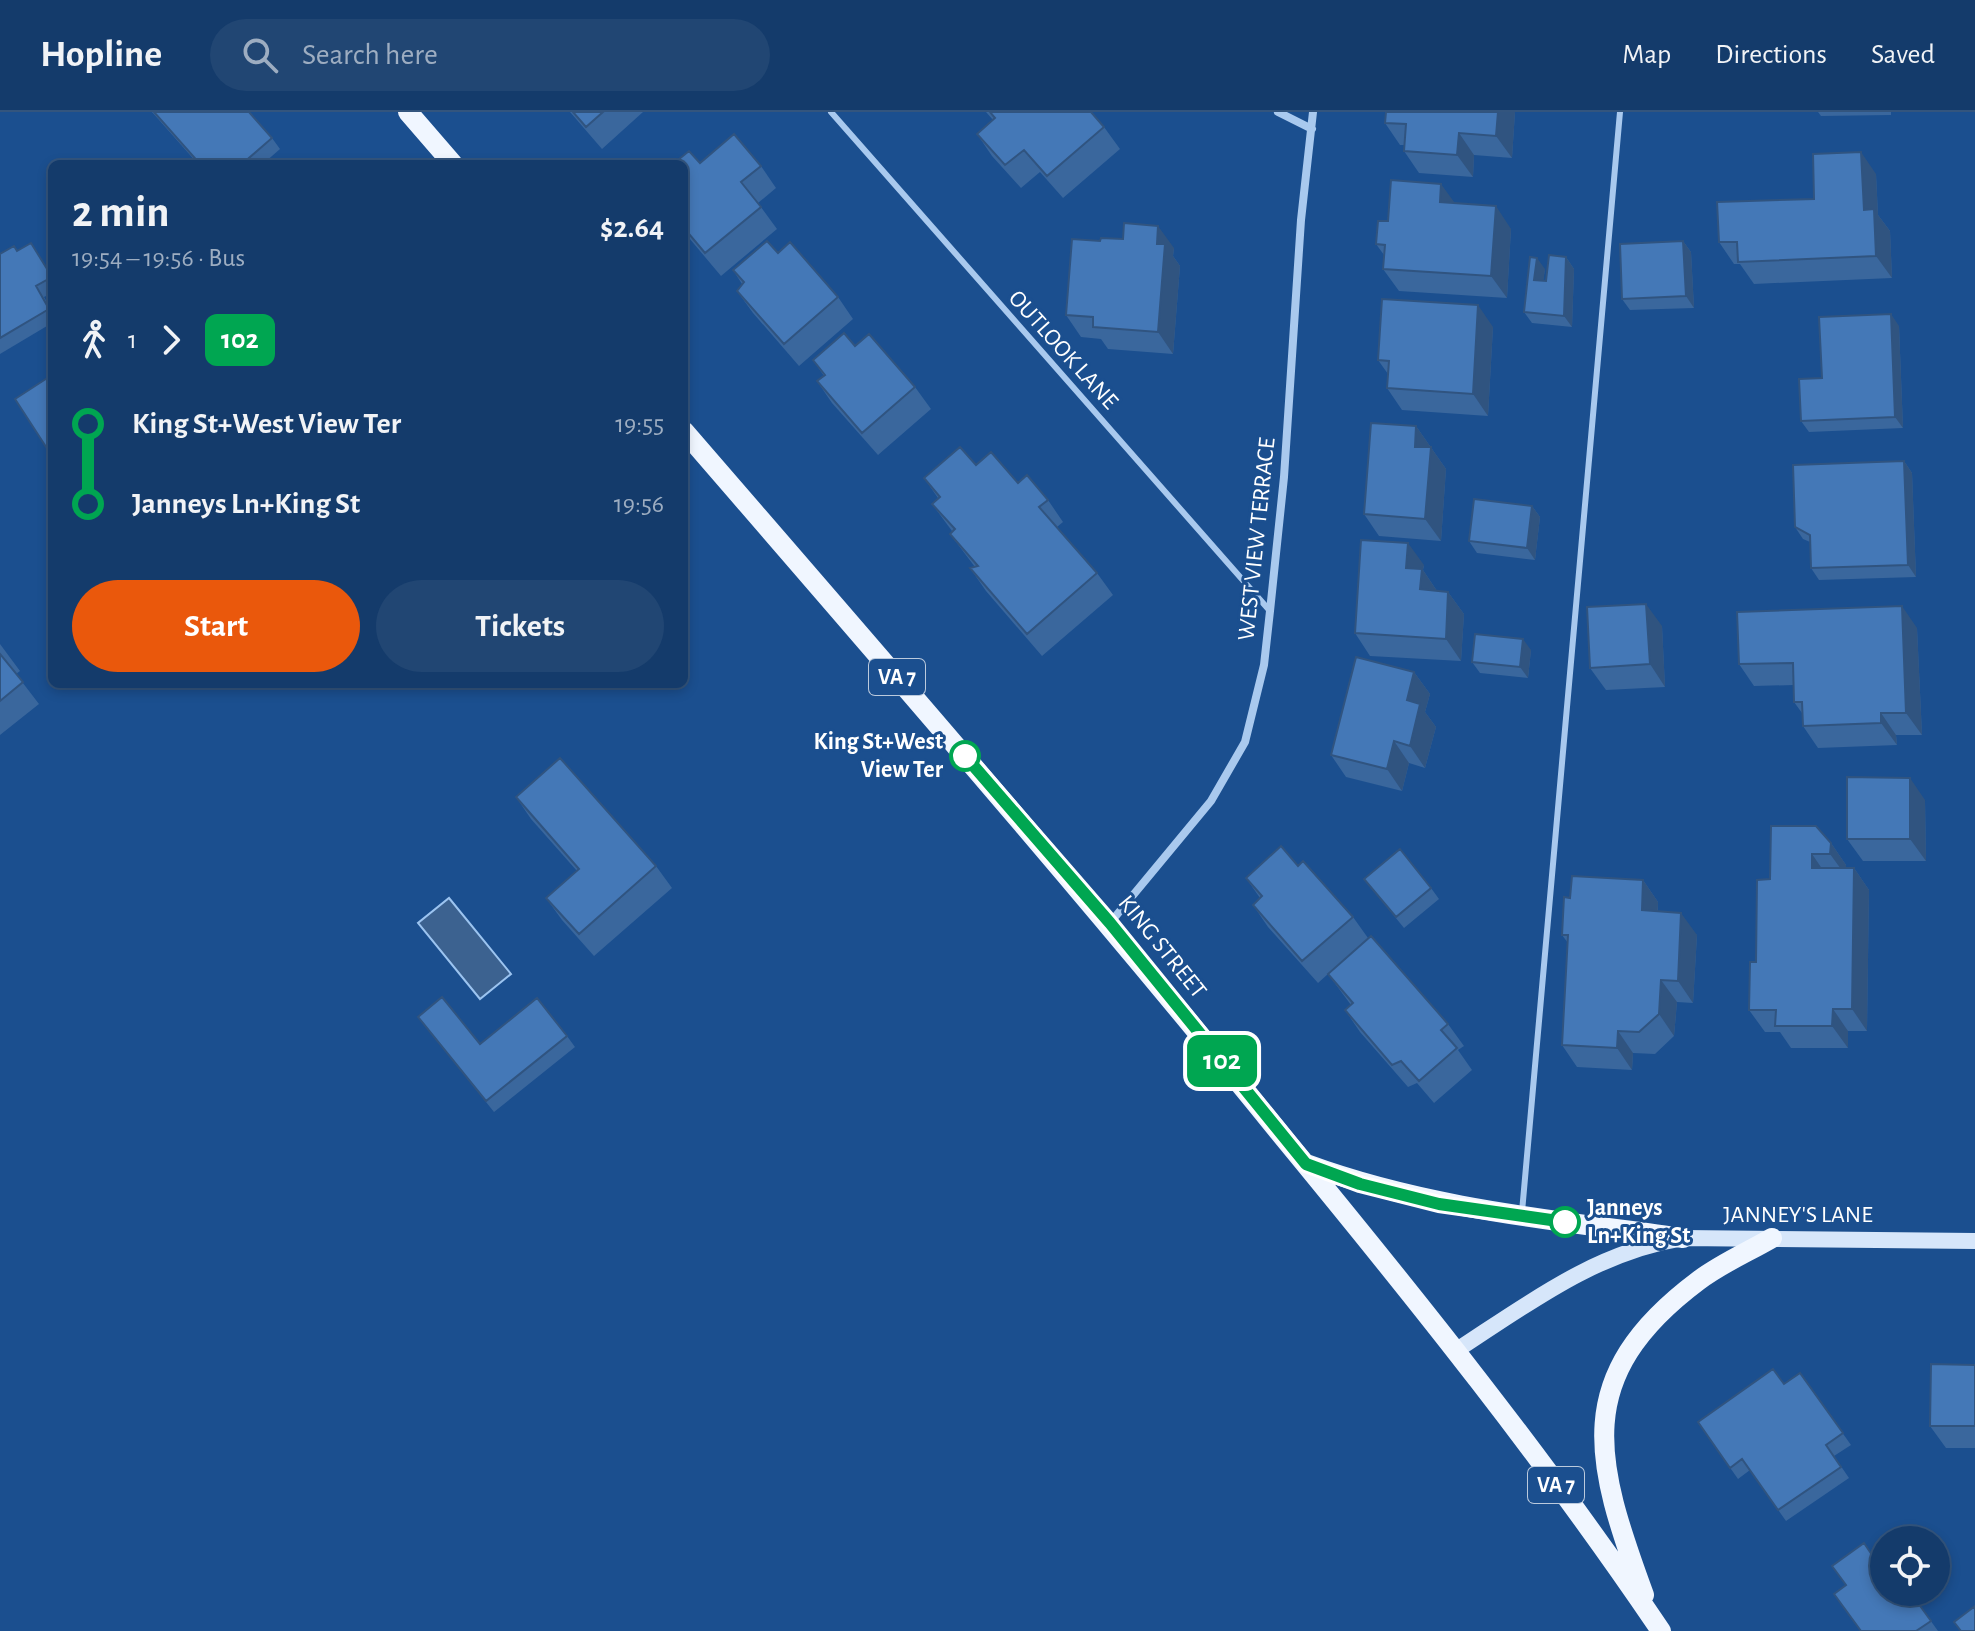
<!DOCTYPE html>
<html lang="en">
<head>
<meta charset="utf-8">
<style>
	body { margin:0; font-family:"Alegreya Sans",sans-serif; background:#214673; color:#f1f3f6; height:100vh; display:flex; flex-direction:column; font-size:30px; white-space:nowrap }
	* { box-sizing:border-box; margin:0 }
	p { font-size:26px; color:#9dadc1 }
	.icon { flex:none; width:44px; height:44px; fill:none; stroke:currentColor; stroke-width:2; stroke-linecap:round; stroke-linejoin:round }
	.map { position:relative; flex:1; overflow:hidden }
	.sheet { position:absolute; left:48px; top:48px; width:640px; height:528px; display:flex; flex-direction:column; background:#143b6b; border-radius:12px; box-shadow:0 4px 12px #0003,0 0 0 2px #33557e }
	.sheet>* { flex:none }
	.badge { padding:0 16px; border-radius:12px; font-size:28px; line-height:52px }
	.buttons { position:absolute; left:1870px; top:1414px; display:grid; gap:16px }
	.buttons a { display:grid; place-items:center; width:80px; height:80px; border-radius:50%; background:#143b6b; box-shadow:0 4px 12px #0003,0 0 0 2px #33557e; font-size:40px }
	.map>.badge { position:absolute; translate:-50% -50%; box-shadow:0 0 0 4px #fff }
	.legs { display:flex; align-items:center; gap:12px; height:88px; padding:0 24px; font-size:26px }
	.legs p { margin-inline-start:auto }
	.headline { display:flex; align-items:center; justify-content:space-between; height:136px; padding:0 24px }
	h1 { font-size:44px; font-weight:600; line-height:60px }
	.primary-button { display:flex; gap:16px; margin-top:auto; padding:16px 24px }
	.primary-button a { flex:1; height:92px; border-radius:48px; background:#ea580c; color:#fff; font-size:32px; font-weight:600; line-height:92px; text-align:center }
	.primary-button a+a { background:#214673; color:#f1f3f6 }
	ul { padding:0 24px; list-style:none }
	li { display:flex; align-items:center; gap:28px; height:80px; font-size:30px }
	li i { display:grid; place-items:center; width:12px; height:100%; margin:0 10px; background:currentColor }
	li i::after { content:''; width:20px; height:20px; margin:-10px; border:6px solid; border-radius:50%; background:#143b6b }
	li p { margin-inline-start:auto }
	li:first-child i { background:linear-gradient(#0000 50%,currentColor 0) }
	li:last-child i { background:linear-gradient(currentColor 50%,#0000 0) }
	header { display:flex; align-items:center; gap:48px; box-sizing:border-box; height:112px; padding:0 40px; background:#143b6b; border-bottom:2px solid #33557e }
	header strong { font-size:38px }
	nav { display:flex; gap:44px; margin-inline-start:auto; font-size:28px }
	.search { width:560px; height:72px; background:#214673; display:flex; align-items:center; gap:20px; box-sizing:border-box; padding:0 28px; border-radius:44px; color:#9dadc1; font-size:30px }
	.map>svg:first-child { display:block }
	.water { fill:#3c6290; stroke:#9cc4f0; stroke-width:2 }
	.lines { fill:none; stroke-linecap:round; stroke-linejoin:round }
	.service { stroke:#a9c9ee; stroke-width:6 }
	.minor { stroke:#a9c9ee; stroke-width:8 }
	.secondary { stroke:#d6e6fa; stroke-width:16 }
	.primary { stroke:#f0f6ff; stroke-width:20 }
	.wall { fill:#3a679d }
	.shaded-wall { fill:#305480 }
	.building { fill:#4478b7; stroke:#305480; stroke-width:2 }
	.line-1-casing { stroke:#fff; stroke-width:18 }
	.line-1 { stroke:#00a651; stroke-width:12 }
	.stop-1-dot { fill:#fff; stroke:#00a651; stroke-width:4 }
	.labels { text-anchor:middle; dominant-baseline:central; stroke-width:6; stroke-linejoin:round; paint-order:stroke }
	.shield { fill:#1b4f8f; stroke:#bbcadd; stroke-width:2 }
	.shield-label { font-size:22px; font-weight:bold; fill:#fff }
	.street-label { font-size:24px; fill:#fff; stroke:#1b4f8f }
	.stop-label { font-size:24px; font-weight:bold; fill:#fff; stroke:#1b4f8f; text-anchor:end }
</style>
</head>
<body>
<header>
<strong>Hopline</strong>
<div class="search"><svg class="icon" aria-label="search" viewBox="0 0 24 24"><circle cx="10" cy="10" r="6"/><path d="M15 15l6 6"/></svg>Search here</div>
<nav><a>Map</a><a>Directions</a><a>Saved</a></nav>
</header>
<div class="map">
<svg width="1975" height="1519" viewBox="0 0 1975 1519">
	<rect width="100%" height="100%" fill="#1b4f8f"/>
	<path class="water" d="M449 786 511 862 480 887 418 811Z"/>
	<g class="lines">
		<path class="service" d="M831 0 1270 499
			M1522 1100 1620 0"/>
		<path class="minor" d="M1278 0 1312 17
			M1110 811 1211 689 1245 630 1264 553 1270 499 1284 365 1301 108 1313 0"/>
		<path class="secondary" d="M1457 1238C1529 1191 1596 1140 1683 1126L1975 1129"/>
		<path class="primary" d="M408 0 453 52
			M684 319C888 555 1092 789 1288 1031 1418 1189 1546 1349 1661 1519
			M1306 1052C1428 1097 1555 1108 1683 1126
			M1644 1483C1595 1349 1570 1265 1698 1169 1720 1152 1748 1140 1772 1126"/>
	</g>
	<path class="wall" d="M152 0H249L272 26 280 37 264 51 265 52H198Z
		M570 0H643L602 37Z
		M986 0H1091L1104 15 1120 37 1063 86 1040 60 1021 76 992 44 977 22 993 8Z
		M1386 0H1515L1512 46 1474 43 1473 65 1419 61 1404 39V33H1400L1385 11Z
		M1818 0H1891V3L1821 4Z
		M700 51 761 54 776 76 758 91 777 117 721 164 684 120V52Z
		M1876 62 1878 103 1890 119 1892 166 1754 172 1740 152H1734L1719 130 1814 87Z
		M1455 91 1511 117 1507 186 1399 179 1383 157 1384 143 1376 132 1388 109Z
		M1683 129 1691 140 1694 196 1630 198 1622 187Z
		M31 131 52 164V181L44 185 52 199V211L0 242V142L17 139Z
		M1174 136 1173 144 1180 154 1173 242 1108 237 1101 227 1081 225 1066 203Z
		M778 141 838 185 853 207 799 254 753 201 737 179 742 172 733 158Z
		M1566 145 1574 157 1572 215 1532 211 1524 200 1545 157 1543 169H1546Z
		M1899 214 1903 316 1809 320 1801 309 1822 266Z
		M1493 215 1488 304 1402 298 1387 276 1388 262 1378 248Z
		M855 234 915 275 931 297 878 343 832 291 817 269 824 264 813 248Z
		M1416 314 1446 357 1441 429 1379 424 1364 402Z
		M1904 349 1912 361 1916 465 1819 468 1811 456 1810 430 1803 427 1795 415Z
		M976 353 1018 371 1048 388 1063 410 1057 415 1097 461 1113 483 1042 544 986 479 970 456 975 455 950 422 952 419 932 392 938 386 924 366Z
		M1532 394 1540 405 1535 448 1477 441 1469 429Z
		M1424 453 1423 458 1437 479 1448 480 1464 502 1461 549 1370 544 1355 521Z
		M1662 514 1665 575 1606 578 1590 556Z
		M1917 516 1922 623H1896L1897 633 1818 636 1803 614 1802 601 1794 590V573L1754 574 1739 552Z
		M0 532 20 559 16 562 39 592 0 623Z
		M1531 538 1528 566 1480 561 1472 550Z
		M1414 560 1430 582 1425 600 1436 615 1425 656 1409 651 1402 679 1346 665 1331 643Z
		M516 685 656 754 672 776 594 844 562 808 546 786 577 759 531 707Z
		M1925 688 1926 749H1863L1847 727Z
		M1831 731 1846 753V756H1854L1869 778 1867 919H1848V936H1791L1780 920H1765L1749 898 1756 850 1770 767Z
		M1298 754 1353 805 1368 826 1448 912 1464 934 1458 938 1472 958 1434 991 1417 971 1408 975 1360 920 1345 898 1351 893 1328 862 1318 871 1268 815 1253 793 1260 786 1246 766Z
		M1364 767 1431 776 1439 787 1404 816Z
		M1643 768 1658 790V799L1697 823 1693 891 1677 890 1674 924 1655 942 1633 941 1632 958 1577 955 1562 933 1568 831 1562 823 1570 786Z
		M418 905 480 932 567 924 575 935 494 1000Z
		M1975 1253V1336H1946L1930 1314Z
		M1800 1261 1851 1333 1834 1344 1849 1366 1786 1409 1750 1358 1738 1367 1698 1310 1784 1272Z
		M1876 1449 1910 1480 1938 1519H1860Z"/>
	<path class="shaded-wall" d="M1498 0H1515L1512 46 1496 24Z
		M1459 21 1474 43 1473 65 1457 43Z
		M1861 40 1876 62 1878 103 1890 119 1892 166 1876 144 1864 98Z
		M1441 72 1457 94 1440 90Z
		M1496 94 1511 117 1507 186 1491 164Z
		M1158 114 1174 136 1173 144 1180 154 1173 242 1158 220 1157 132Z
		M1683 129 1691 140 1694 196 1686 184Z
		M1566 145 1574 157 1572 215 1564 204Z
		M1537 146 1545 157 1542 180 1534 168Z
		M1478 193 1493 215 1488 304 1473 282Z
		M1891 202 1899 214 1903 316 1895 305Z
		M1416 314 1446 357 1441 429 1425 407 1415 335Z
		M1904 349 1912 361 1916 465 1908 453Z
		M1532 394 1540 405 1535 448 1527 436Z
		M1408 431 1424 453 1423 458 1437 479 1436 500 1406 456Z
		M1448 480 1464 502 1461 549 1446 527Z
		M1646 492 1662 514 1665 575 1650 552Z
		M1902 494 1917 516 1922 623 1906 601Z
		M1523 527 1531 538 1528 566 1520 555Z
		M1414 560 1430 582 1425 600 1436 615 1425 656 1410 634 1407 588Z
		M1881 601 1896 623 1897 633 1881 611Z
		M1394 629 1409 651 1402 679 1387 657Z
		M1910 666 1925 688 1926 749 1910 727Z
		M1831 731 1846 753V764L1830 742Z
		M1812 742 1827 764 1812 756Z
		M1854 756 1869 778 1867 919 1852 897Z
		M1643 768 1658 790 1657 821 1642 798Z
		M1681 801 1697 823 1693 891 1678 869Z
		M1661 868 1677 890 1674 924 1659 902Z
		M1833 897 1848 919V936L1832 914Z
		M1618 919 1633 941 1632 958 1617 936Z"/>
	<path class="building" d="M154 0H249L272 26 242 52H200Z
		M573 0H603L586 15Z
		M990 0H1091L1104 15 1047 64 1024 38 1005 53 977 22 995 6Z
		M1386 0H1498L1496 24 1459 21 1457 43 1404 39 1406 12 1385 11Z
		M734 22 761 54 741 70 761 95 705 141 684 116V52H673L689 39 700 51Z
		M1861 40 1864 98 1874 97 1876 144 1738 150 1737 130H1719L1717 90 1814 87 1813 42Z
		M1391 68 1441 72 1440 90 1496 94 1491 164 1383 157 1385 133 1376 132 1378 109H1388Z
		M1124 111 1158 114 1157 132H1165L1158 220 1093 215V205L1066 203 1072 127 1100 129 1101 126 1123 127Z
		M767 129 778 141 790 130 838 185 784 232 737 179 744 170 733 158Z
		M1683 129 1686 184 1622 187 1620 132Z
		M31 131 52 165 36 174 49 197 0 226V142L14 134 17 139Z
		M1549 143 1566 145 1564 204 1524 200 1530 145 1537 146 1534 168 1546 169Z
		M1382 187 1478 193 1473 282 1387 276 1389 249 1378 248Z
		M1891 202 1895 305 1801 309 1799 267 1822 266 1819 205Z
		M844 221 855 234 869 222 915 275 862 321 817 269 825 263 813 248Z
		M52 263V341H50L15 287Z
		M1371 311 1416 314 1415 335H1431L1425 407 1364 402Z
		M960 335 976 353 991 340 1018 371 1027 363 1048 388 1039 395 1097 461 1027 522 970 456 978 454 950 422 955 417 932 392 940 385 924 366Z
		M1904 349 1908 453 1811 456 1810 423 1795 415 1793 353Z
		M1474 387 1532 394 1527 436 1469 429Z
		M1361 428 1408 431 1406 456 1422 457 1420 477 1448 480 1446 527 1355 521Z
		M1646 492 1650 552 1590 556 1587 495Z
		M1902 494 1906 601H1881V611L1803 614 1802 590H1794L1793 551 1739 552 1737 500Z
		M1475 522 1523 527 1520 555 1472 550Z
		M0 542 23 570 0 589Z
		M1356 545 1414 560 1407 588 1420 592 1410 634 1394 629 1387 657 1331 643Z
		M560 646 656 754 579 822 546 786 579 757 516 685Z
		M1847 665 1910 666V727H1847Z
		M1771 714H1816L1831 731 1830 742H1812V756H1854L1852 897H1833L1832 914H1775L1776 898H1749L1750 850H1756L1757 768 1770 767Z
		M1281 734 1298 754 1303 749 1353 805 1302 849 1253 793 1262 784 1246 766Z
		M1400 737 1431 776 1396 805 1364 767Z
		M1572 764 1643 768 1642 798 1681 801 1678 869 1661 868 1659 902 1639 920 1618 919 1617 936 1562 933 1568 823H1562L1564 785 1570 786Z
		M1371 824 1448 912 1441 918 1457 936 1419 969 1401 949 1392 953 1345 898 1353 891 1328 862Z
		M442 885 480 932 537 886 567 924 486 989 418 905Z
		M1931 1252 1975 1253V1314H1930Z
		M1773 1257 1784 1272 1800 1261 1843 1321 1826 1333 1841 1355 1778 1398 1742 1347 1730 1356 1698 1310Z
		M1864 1431 1876 1449 1884 1444V1480H1910L1931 1509 1916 1519H1861L1834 1482 1846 1473 1832 1454Z
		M1975 1494V1519H1961L1954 1510Z"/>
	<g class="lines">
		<g class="line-1-casing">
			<path id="line-1" d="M965 644 1110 811 1306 1052 1360 1072 1439 1092 1565 1110"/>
		</g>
		<use href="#line-1" class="line-1"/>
	</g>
	<g class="stop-1-dot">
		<circle cx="965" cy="644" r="14"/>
		<circle cx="1565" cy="1110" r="14"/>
	</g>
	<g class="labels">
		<g class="shield">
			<rect x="869" y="547" width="56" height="36" rx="6"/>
			<rect x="1528" y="1355" width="56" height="36" rx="6"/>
		</g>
		<g class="shield-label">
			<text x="897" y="565">VA 7</text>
			<text x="1556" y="1373">VA 7</text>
		</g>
		<g class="street-label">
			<text transform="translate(1063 238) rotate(48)">OUTLOOK LANE</text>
			<text transform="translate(1257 427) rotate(-84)">WEST VIEW TERRACE</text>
			<text transform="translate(1162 835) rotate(51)">KING STREET</text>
			<text x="1798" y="1103">JANNEY'S LANE</text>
		</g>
		<g class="stop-label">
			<text x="943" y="630">King St+West<tspan x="943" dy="28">View Ter</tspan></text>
			<text x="1587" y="1096" text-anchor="start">Janneys<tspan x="1587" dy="28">Ln+King St</tspan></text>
		</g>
	</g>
</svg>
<div class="buttons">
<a><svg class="icon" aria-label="locate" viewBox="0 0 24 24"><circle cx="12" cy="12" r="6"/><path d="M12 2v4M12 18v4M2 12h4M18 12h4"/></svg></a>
</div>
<b class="badge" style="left:1222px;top:949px;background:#00a651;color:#fff">102</b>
<section class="sheet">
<div class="headline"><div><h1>2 min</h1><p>19:54 – 19:56 · Bus</p></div><b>$2.64</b></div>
<div class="legs"><svg class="icon" aria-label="walk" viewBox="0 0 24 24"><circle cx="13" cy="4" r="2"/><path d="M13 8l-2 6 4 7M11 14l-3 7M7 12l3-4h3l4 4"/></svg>1<svg class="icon" aria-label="forward" viewBox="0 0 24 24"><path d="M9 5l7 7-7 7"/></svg><b class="badge" style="background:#00a651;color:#fff">102</b></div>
<ul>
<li><i style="color:#00a651"></i><b>King St+West View Ter</b><p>19:55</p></li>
<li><i style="color:#00a651"></i><b>Janneys Ln+King St</b><p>19:56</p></li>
</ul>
<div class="primary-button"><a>Start</a><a>Tickets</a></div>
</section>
</div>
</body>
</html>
